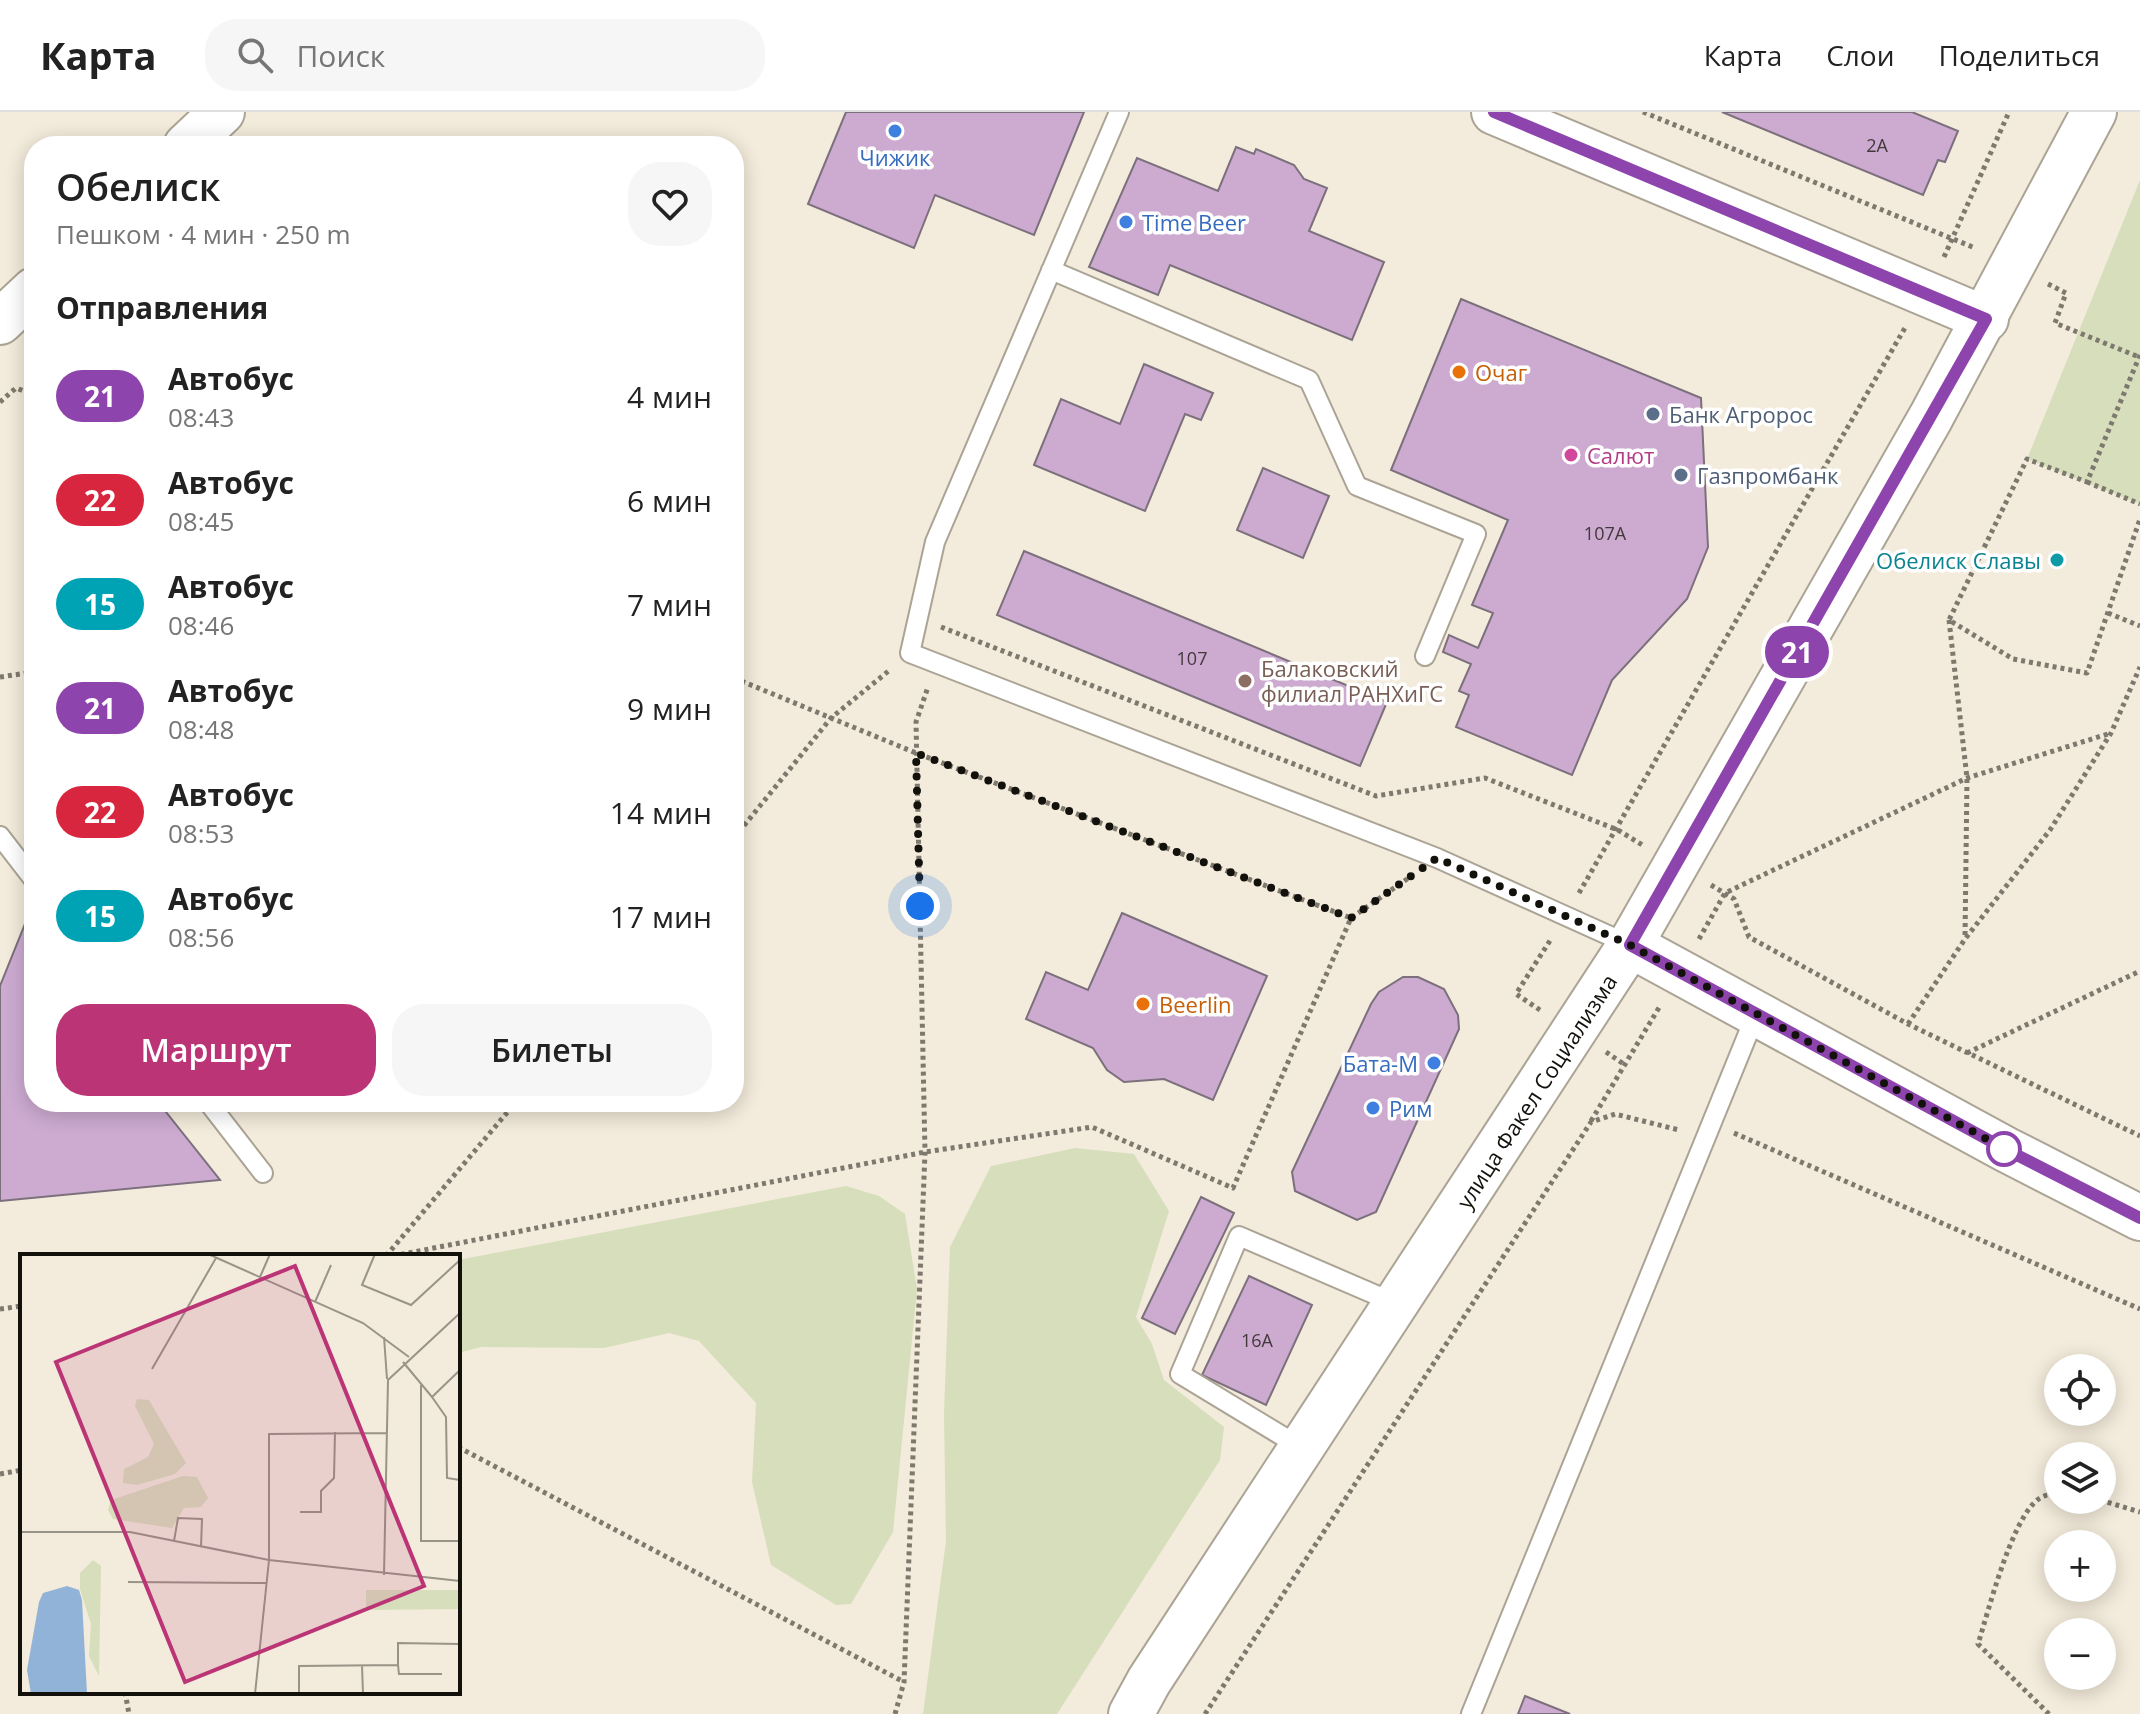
<!DOCTYPE html>
<html lang="ru">
<head>
<meta charset="utf-8">
<style>
	body { margin:0; font-family:"Open Sans",sans-serif; background:#f6f6f6; color:#222; height:100vh; display:flex; flex-direction:column; font-size:30px; white-space:nowrap }
	* { box-sizing:border-box; margin:0 }
	p { font-size:26px; color:#767676 }
	.icon { flex:none; width:44px; height:44px; fill:none; stroke:currentColor; stroke-width:2; stroke-linecap:round; stroke-linejoin:round }
	.map { position:relative; flex:1; overflow:hidden }
	.sheet { position:absolute; left:24px; top:24px; width:720px; height:976px; display:flex; flex-direction:column; background:#fff; border-radius:32px; box-shadow:0 4px 20px #0003 }
	.sheet>* { flex:none }
	.badge { padding:0 16px; border-radius:26px; font-size:28px; line-height:52px }
	.fabs { position:absolute; left:2044px; top:1242px; display:grid; gap:16px }
	.fabs a { display:grid; place-items:center; width:72px; height:72px; border-radius:50%; background:#fff; box-shadow:0 4px 20px #0003; font-size:40px }
	.you { position:absolute; width:40px; height:40px; margin:-20px; border:6px solid #fff; border-radius:50%; background:#1a73e8; box-shadow:0 0 0 12px #1a73e833 }
	.map>.badge { position:absolute; translate:-50% -50%; box-shadow:0 0 0 4px #fff }
	h2 { padding:0 32px; font-size:30px; line-height:72px }
	.round { display:grid; place-items:center; flex:none; width:84px; height:84px; border-radius:32px; background:#f6f6f6 }
	.summary { display:flex; align-items:center; justify-content:space-between; height:136px; padding:0 32px }
	h1 { font-size:38px; font-weight:600; line-height:60px }
	.cta { display:flex; gap:16px; margin-top:auto; padding:16px 32px }
	.cta a { flex:1; height:92px; border-radius:32px; background:#bb3576; color:#fff; font-size:32px; font-weight:600; line-height:92px; text-align:center }
	.cta a+a { background:#f6f6f6; color:#222 }
	ul { padding:0; list-style:none }
	li { display:flex; align-items:center; gap:24px; height:104px; padding:0 32px }
	li div { flex:1 }
	li b { display:block; font-size:30px }
	li em { font-style:normal }
	li .badge { min-width:88px; font-weight:700; text-align:center }
	header { display:flex; align-items:center; gap:48px; box-sizing:border-box; height:112px; padding:0 40px; background:#fff; border-bottom:2px solid #e0e0e0 }
	header strong { font-size:38px }
	nav { display:flex; gap:44px; margin-inline-start:auto; font-size:28px }
	.search { width:560px; height:72px; background:#f6f6f6; display:flex; align-items:center; gap:20px; box-sizing:border-box; padding:0 28px; border-radius:32px; color:#767676; font-size:30px }
	.map>svg:first-child { display:block }
	.green { fill:#d7debc }
	.building { fill:#cdabd1; stroke:#7b707c; stroke-width:2 }
	.lines { fill:none; stroke-linecap:round; stroke-linejoin:round }
	.service-casing { stroke:#aba495; stroke-width:22 }
	.tertiary-casing { stroke:#aba495; stroke-width:48 }
	.secondary-casing { stroke:#aba495; stroke-width:48 }
	.path { stroke:#7e796e; stroke-width:5; stroke-dasharray:4 4; stroke-linecap:butt }
	.service { stroke:#fff; stroke-width:18 }
	.tertiary { stroke:#fff; stroke-width:44 }
	.secondary { stroke:#fff; stroke-width:44 }
	.line-casing { stroke:#fff; stroke-width:18 }
	.line { stroke:#8e44ad; stroke-width:12 }
	.walk { stroke:#13110b; stroke-width:8; stroke-dasharray:0 14.4 }
	.shop-dot { fill:#3f7fe0; stroke:#fff; stroke-width:3 }
	.food-dot { fill:#e8710a; stroke:#fff; stroke-width:3 }
	.service-dot { fill:#5c6f8a; stroke:#fff; stroke-width:3 }
	.hotel-dot { fill:#d1479c; stroke:#fff; stroke-width:3 }
	.culture-dot { fill:#0f9aa8; stroke:#fff; stroke-width:3 }
	.education-dot { fill:#8d6e63; stroke:#fff; stroke-width:3 }
	.stop-dot { fill:#fff; stroke:#8e44ad; stroke-width:4 }
	.labels { text-anchor:middle; dominant-baseline:central; stroke-width:7; stroke-linejoin:round; paint-order:stroke }
	.number-label { font-size:18px; fill:#42383c }
	.shop-label { font-size:22px; fill:#366cbe; stroke:#fff; text-anchor:start }
	.food-label { font-size:22px; fill:#c56008; stroke:#fff; text-anchor:start }
	.service-label { font-size:22px; fill:#4e5e75; stroke:#fff; text-anchor:start }
	.hotel-label { font-size:22px; fill:#b23c85; stroke:#fff; text-anchor:start }
	.culture-label { font-size:22px; fill:#0d838f; stroke:#fff; text-anchor:end }
	.education-label { font-size:22px; fill:#785e54; stroke:#fff; text-anchor:start }
	.street-label { font-size:22px; fill:#13110b; stroke:#fff }
	.inset-road { fill:none; stroke:#999488; stroke-width:2 }
	.view { fill:#bb3576; fill-opacity:0.15; stroke:#bb3576; stroke-width:4 }
	.inset-edge { fill:none; stroke:#13110b; stroke-width:4 }
</style>
</head>
<body>
<header>
<strong>Карта</strong>
<div class="search"><svg class="icon" aria-label="search" viewBox="0 0 24 24"><circle cx="10" cy="10" r="6"/><path d="M15 15l6 6"/></svg>Поиск</div>
<nav><a>Карта</a><a>Слои</a><a>Поделиться</a></nav>
</header>
<div class="map">
<svg width="2140" height="1602" viewBox="0 0 2140 1602">
	<rect width="100%" height="100%" fill="#f3ebdb"/>
	<path class="green" d="M2140 68V392L2027 347Z
		M1075 1036 1134 1042 1169 1099 1136 1205 1152 1232 1164 1268 1224 1315 1220 1348 1057 1602H923L946 1429 944 1302 950 1135 991 1054Z
		M846 1074 879 1084 905 1102 917 1177 893 1420 851 1492 836 1493 771 1453 752 1370 756 1291 699 1229 669 1221 604 1236 481 1235 458 1241V1148Z"/>
	<path class="building" d="M846 0H1084L1034 123 935 83 914 136 808 92Z
		M1722 0H1912L1958 19 1945 50 1938 48 1923 83Z
		M1236 35 1254 42 1256 37 1294 53 1304 67 1327 76 1309 119 1384 150 1352 228 1170 153 1158 183 1089 155 1137 46 1218 79Z
		M1461 187 1701 286 1708 435 1687 487 1612 568 1572 663 1456 615 1469 583 1459 579 1471 552 1443 540 1449 523 1478 536 1493 501 1472 493 1508 408 1391 358Z
		M1144 252 1213 281 1201 308 1185 302 1145 399 1034 353 1061 287 1120 312Z
		M1263 356 1329 384 1303 446 1237 418Z
		M1024 439 1387 590 1360 654 997 503Z
		M1122 801 1267 864 1213 988 1164 967 1124 970 1107 958 1093 936 1026 907 1046 860 1088 878Z
		M29 802 34 807V990H158L220 1068 0 1089V874Z
		M1403 865H1418L1444 877 1458 903 1459 917 1376 1100 1357 1108 1295 1079 1292 1060 1371 892 1379 880Z
		M1201 1085 1234 1101 1175 1222 1142 1206Z
		M1249 1164 1312 1193 1266 1293 1202 1263Z
		M1525 1584 1570 1602H1518Z"/>
	<g class="lines">
		<g class="service-casing">
			<path id="service" d="M1119 0 935 430 910 541 1437 746 1630 833
				M1051 158 1309 268 1357 374 1476 422 1425 544
				M0 724 34 768
				M208 990 263 1061
				M1302 1336 1180 1262 1239 1124 1397 1192
				M1471 1602 1756 902"/>
		</g>
		<g class="tertiary-casing">
			<path id="tertiary" d="M1494 0 1986 207
				M186 34 222 0
				M0 210 34 178"/>
		</g>
		<g class="secondary-casing">
			<path id="secondary" d="M1630 833 2007 1038 2140 1106
				M1131 1602 1149 1569 1630 833 1931 305 2094 0"/>
		</g>
		<path class="path" d="M1643 0 1975 136
			M1944 145 2009 0
			M2048 172 2066 181 2055 211 2139 245
			M2140 243 2087 370 2027 347 1949 508 2013 547 2087 561 2140 407
			M0 290 16 276 34 283
			M2087 370 2140 392
			M2108 501 2140 514
			M1949 508 1967 666 1965 826
			M941 515 1376 684 1485 666 1618 718 1644 734
			M0 565 34 560
			M734 566 916 641 1351 806
			M734 726 831 606 891 557
			M1711 773 1734 787 1749 825 1908 912 2140 1024
			M1579 781 1906 214
			M1699 827 1725 781 1967 666 2111 621
			M1540 898 1516 882 1551 827
			M1908 912 1965 827 2050 718 2111 621 2140 555
			M1606 940 1625 953
			M1967 941 2140 859
			M1591 1009 1660 894
			M1734 1021 2140 1197
			M386 1144 516 990
			M393 1144 925 1040 1092 1015 1233 1076 1351 806 1410 765
			M0 1197 22 1194
			M458 1335 904 1570
			M0 1362 22 1358
			M2100 1388 2140 1400
			M125 1580 129 1602
			M895 1602 904 1570 925 1040 916 610 928 575
			M1205 1602 1591 1010 1615 1002 1679 1018
			M2049 1602 1978 1532C1989 1497 2010 1414 2035 1390 2042 1383 2049 1382 2058 1383"/>
		<use href="#service" class="service"/>
		<use href="#tertiary" class="tertiary"/>
		<use href="#secondary" class="secondary"/>
	</g>
	<g class="lines">
		<g class="line-casing">
			<path id="line" d="M1494 0 1986 207 1630 833 2007 1038 2140 1106"/>
		</g>
		<use href="#line" class="line"/>
		<path class="walk" d="M920 794 916 641 1351 806 1437 746 1630 833 2007 1038 2004 1037"/>
	</g>
	<g class="shop-dot">
		<circle cx="895" cy="19" r="8"/>
		<circle cx="1126" cy="110" r="8"/>
		<circle cx="1434" cy="951" r="8"/>
		<circle cx="1373" cy="996" r="8"/>
	</g>
	<g class="food-dot">
		<circle cx="1459" cy="260" r="8"/>
		<circle cx="1143" cy="892" r="8"/>
	</g>
	<g class="service-dot">
		<circle cx="1653" cy="302" r="8"/>
		<circle cx="1681" cy="363" r="8"/>
	</g>
	<circle class="hotel-dot" cx="1571" cy="343" r="8"/>
	<circle class="culture-dot" cx="2057" cy="448" r="8"/>
	<circle class="education-dot" cx="1245" cy="569" r="8"/>
	<circle class="stop-dot" cx="2004" cy="1037" r="16"/>
	<g class="labels">
		<g class="number-label">
			<text x="1877" y="33">2А</text>
			<text x="1605" y="421">107А</text>
			<text x="1192" y="546">107</text>
			<text x="1257" y="1228">16А</text>
		</g>
		<g class="shop-label">
			<text x="895" y="45" text-anchor="middle">Чижик</text>
			<text x="1142" y="110">Time Beer</text>
			<text x="1418" y="951" text-anchor="end">Бата-М</text>
			<text x="1389" y="996">Рим</text>
		</g>
		<g class="food-label">
			<text x="1475" y="260">Очаг</text>
			<text x="1159" y="892">Beerlin</text>
		</g>
		<g class="service-label">
			<text x="1669" y="302">Банк Агророс</text>
			<text x="1697" y="363">Газпромбанк</text>
		</g>
		<g class="hotel-label">
			<text x="1587" y="343">Салют</text>
		</g>
		<g class="culture-label">
			<text x="2041" y="448">Обелиск Славы</text>
		</g>
		<g class="education-label">
			<text x="1261" y="556">Балаковский<tspan x="1261" dy="25">филиал РАНХиГС</tspan></text>
		</g>
		<g class="street-label">
			<text transform="translate(1536 979) rotate(-57)">улица Факел Социализма</text>
		</g>
	</g>
	<g transform="translate(20 1142)">
		<rect width="440" height="440" fill="#f3ebdb"/>
		<path d="M117 145 129 146 166 209 155 220 117 231 103 229 104 215 128 203 134 190 115 152ZM163 222 177 223 188 244 181 253 164 254 152 274 93 265 88 256 91 246ZM73 306 81 312 79 422 69 402 71 370 60 335V319ZM346 336H440V355L346 356Z" fill="#d7debc"/>
		<path d="M47 332 59 336 62 346 67 440H11L7 416 19 348 23 339Z" fill="#90b3d7"/>
		<path class="inset-road" d="M188 0 343 69 389 103M355 0 342 31 391 51 440 6M240 23 250 0M295 48 311 11M364 83 367 125M383 108 412 143 440 116M132 115 196 4M401 131V287H440M412 143 426 163 427 224 440 226M280 258H301V237L314 224 315 178M0 278H110L249 306 440 327M154 287 158 264 182 265 181 293M249 306V180L366 179M364 321 368 126 440 59M108 328 246 329M342 411 343 440M378 411 379 420H422M235 440 249 306M279 440V412L378 411V389L440 390"/>
		<path class="view" d="M275 12 404 332 165 428 36 108Z"/>
		<rect width="440" height="440" class="inset-edge"/>
	</g>
</svg>
<div class="fabs">
<a><svg class="icon" aria-label="locate" viewBox="0 0 24 24"><circle cx="12" cy="12" r="6"/><path d="M12 2v4M12 18v4M2 12h4M18 12h4"/></svg></a>
<a><svg class="icon" aria-label="layers" viewBox="0 0 24 24"><path d="M12 4l9 5-9 5-9-5zM3 14l9 5 9-5"/></svg></a>
<a>+</a>
<a>−</a>
</div>
<div class="you" style="left:920px;top:794px"></div>
<b class="badge" style="left:1797px;top:540px;background:#8e44ad;color:#fff">21</b>
<section class="sheet">
<div class="summary"><div><h1>Обелиск</h1><p>Пешком · 4 мин · 250 m</p></div><a class="round"><svg class="icon" aria-label="heart" viewBox="0 0 24 24"><path d="M12 20l-8-8c-3-5 5-10 8-4 3-6 11-1 8 4z"/></svg></a></div>
<h2>Отправления</h2>
<ul>
<li><span class="badge" style="background:#8e44ad;color:#fff">21</span><div><b>Автобус</b><p>08:43</p></div><em>4 мин</em></li>
<li><span class="badge" style="background:#d7263d;color:#fff">22</span><div><b>Автобус</b><p>08:45</p></div><em>6 мин</em></li>
<li><span class="badge" style="background:#00a3b4;color:#fff">15</span><div><b>Автобус</b><p>08:46</p></div><em>7 мин</em></li>
<li><span class="badge" style="background:#8e44ad;color:#fff">21</span><div><b>Автобус</b><p>08:48</p></div><em>9 мин</em></li>
<li><span class="badge" style="background:#d7263d;color:#fff">22</span><div><b>Автобус</b><p>08:53</p></div><em>14 мин</em></li>
<li><span class="badge" style="background:#00a3b4;color:#fff">15</span><div><b>Автобус</b><p>08:56</p></div><em>17 мин</em></li>
</ul>
<div class="cta"><a>Маршрут</a><a>Билеты</a></div>
</section>
</div>
</body>
</html>
